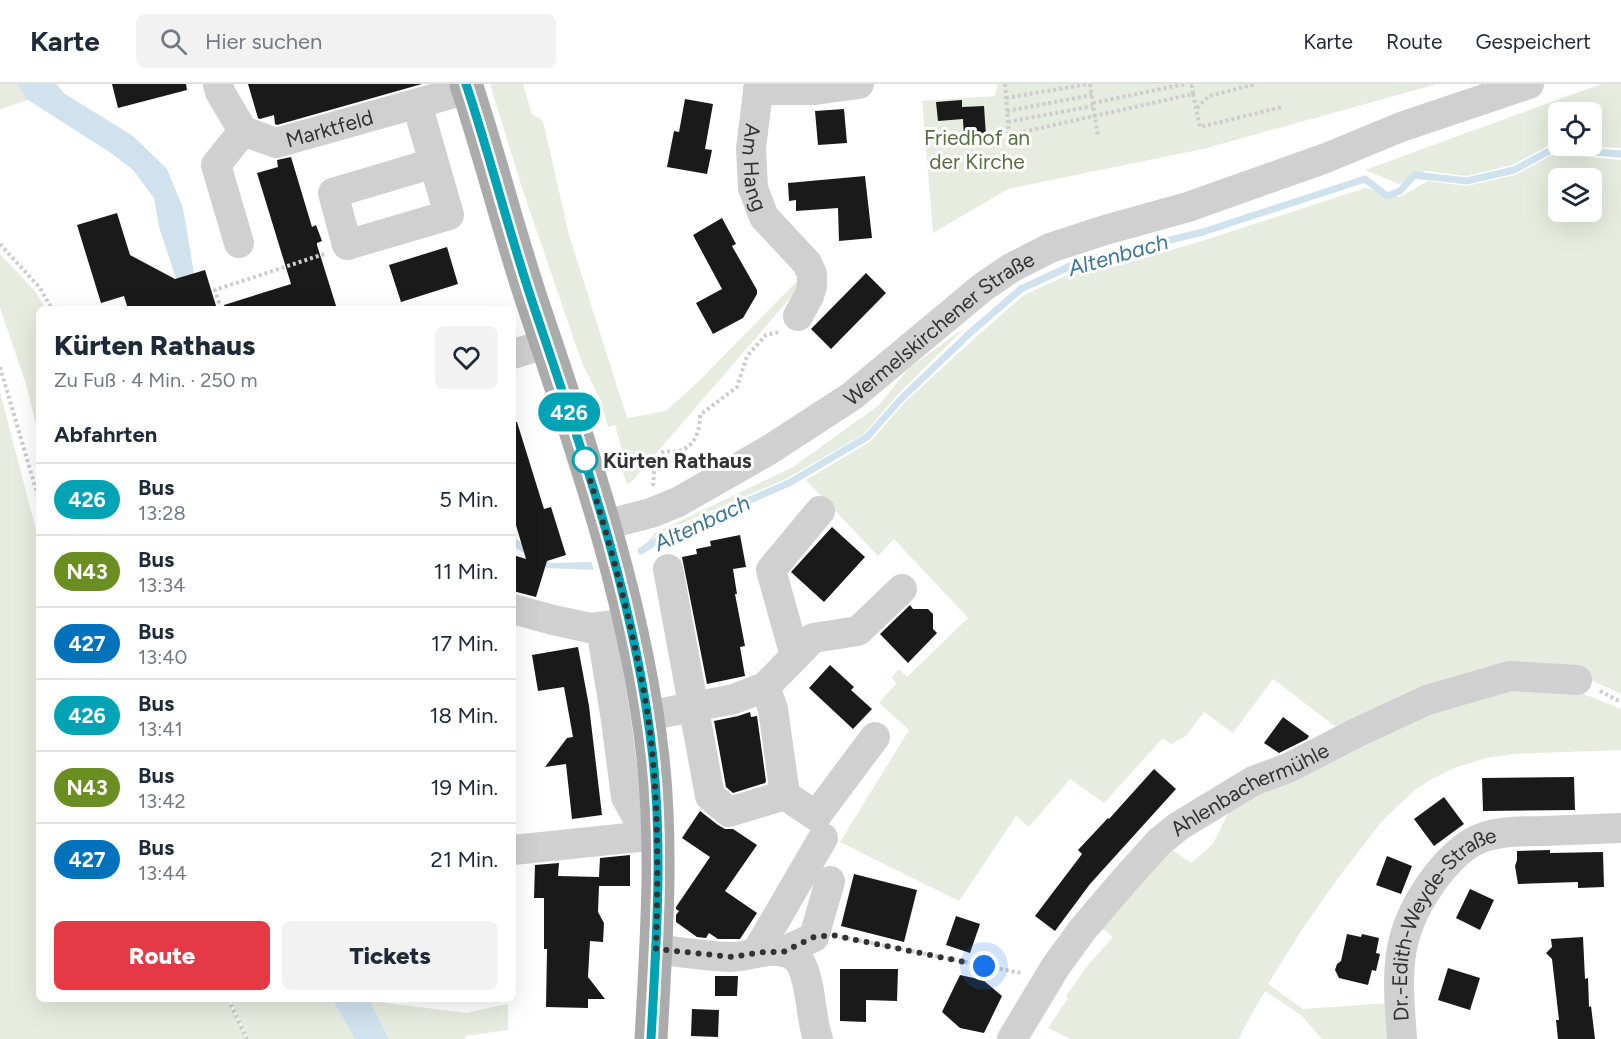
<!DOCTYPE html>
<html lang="de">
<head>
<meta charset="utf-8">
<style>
	body { margin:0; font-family:Figtree,sans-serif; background:#f2f2f3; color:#1f2937; height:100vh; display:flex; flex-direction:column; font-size:22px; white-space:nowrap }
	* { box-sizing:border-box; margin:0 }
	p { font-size:20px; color:#747a83 }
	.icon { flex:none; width:33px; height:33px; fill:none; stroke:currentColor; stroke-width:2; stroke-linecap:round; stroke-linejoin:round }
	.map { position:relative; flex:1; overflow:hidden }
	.drawer { position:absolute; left:36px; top:222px; width:480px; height:696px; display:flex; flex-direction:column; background:#fff; border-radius:9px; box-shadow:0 6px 24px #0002 }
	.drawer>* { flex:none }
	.badge { padding:0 12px; border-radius:20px; font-size:21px; line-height:39px }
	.buttons { position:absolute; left:1548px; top:18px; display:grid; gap:12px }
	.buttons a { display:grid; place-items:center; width:54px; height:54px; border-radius:9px; background:#fff; box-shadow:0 6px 24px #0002; font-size:30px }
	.you { position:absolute; width:30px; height:30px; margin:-15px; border:4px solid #fff; border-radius:50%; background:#1a73e8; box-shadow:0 0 0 9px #1a73e833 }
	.map>.badge { position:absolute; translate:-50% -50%; box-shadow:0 0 0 3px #fff }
	h2 { padding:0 18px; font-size:22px; line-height:54px }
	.round { display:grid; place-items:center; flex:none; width:63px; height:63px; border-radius:9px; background:#f2f2f3 }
	.head { display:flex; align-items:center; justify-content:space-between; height:102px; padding:0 18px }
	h1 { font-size:28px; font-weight:800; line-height:45px }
	.button { display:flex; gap:12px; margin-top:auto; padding:12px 18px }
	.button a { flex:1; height:69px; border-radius:9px; background:#e63946; color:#fff; font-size:24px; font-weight:800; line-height:69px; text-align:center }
	.button a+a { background:#f2f2f3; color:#1f2937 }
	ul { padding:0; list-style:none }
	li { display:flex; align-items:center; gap:18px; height:72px; padding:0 18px; border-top:2px solid #e0e1e3 }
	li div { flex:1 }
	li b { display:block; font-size:22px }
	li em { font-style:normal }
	li .badge { min-width:66px; font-weight:700; text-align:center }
	header { display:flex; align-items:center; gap:36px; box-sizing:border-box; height:84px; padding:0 30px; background:#fff; border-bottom:2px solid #e0e1e3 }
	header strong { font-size:28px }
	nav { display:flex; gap:33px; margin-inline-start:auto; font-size:21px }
	.search { width:420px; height:54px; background:#f2f2f3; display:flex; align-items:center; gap:15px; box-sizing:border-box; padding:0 21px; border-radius:9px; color:#747a83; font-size:22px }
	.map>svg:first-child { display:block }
	.green { fill:#e6ecdf; fill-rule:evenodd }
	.water { fill:#cfe2ee }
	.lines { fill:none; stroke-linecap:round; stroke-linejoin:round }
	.stream { stroke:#cfe2ee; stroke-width:7 }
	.building { fill:#1a1a1a }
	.path { stroke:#cdcdcd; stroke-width:4; stroke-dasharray:3 3; stroke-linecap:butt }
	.minor { stroke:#d0d0d0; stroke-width:30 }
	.major { stroke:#ababab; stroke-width:33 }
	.line-casing { stroke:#fff; stroke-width:14 }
	.line { stroke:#00a3b4; stroke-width:9 }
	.walk { stroke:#333; stroke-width:6; stroke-dasharray:0 10.8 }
	.stop-dot { fill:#fff; stroke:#00a3b4; stroke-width:3 }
	.labels { text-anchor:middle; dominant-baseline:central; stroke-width:6; stroke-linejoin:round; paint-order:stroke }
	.street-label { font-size:21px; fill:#333; stroke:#fff }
	.park-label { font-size:21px; fill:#56703f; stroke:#fff }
	.stop-label { font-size:21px; font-weight:bold; fill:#333; stroke:#fff; text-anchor:start }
	.water-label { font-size:22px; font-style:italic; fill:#3f7597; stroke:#fff }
</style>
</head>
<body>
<header>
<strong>Karte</strong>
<div class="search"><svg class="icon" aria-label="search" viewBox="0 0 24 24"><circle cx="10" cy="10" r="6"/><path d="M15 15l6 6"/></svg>Hier suchen</div>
<nav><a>Karte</a><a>Route</a><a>Gespeichert</a></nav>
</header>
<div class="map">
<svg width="1621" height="955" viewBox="0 0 1621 955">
	<rect width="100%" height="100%" fill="#fff"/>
	<path class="green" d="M0 0H16L28 16 0 25Z
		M490 0H523L532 30 543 37 569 151 627 334 666 327 698 298 799 195 797 204 792 212 633 396 627 400 618 376 624 373 615 341 608 343 601 317 582 279 523 107Z
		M997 0H1437L1203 65 1008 105 933 149 922 17 995 12Z
		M1601 0H1621V64L1576 62H1592V28H1558V61L1552 60 1512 81 1467 92 1426 87 1399 100 1365 86Z
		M1554 70 1621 76V610L1578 590 1344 649 1273 595 1233 649 1204 628 1186 652 1171 660 1163 654 1104 719 1070 695 1029 743 1016 732 959 817 840 758 909 646 879 619 896 600 892 593 899 585 907 593 968 534 894 455 878 472 806 396 871 357 905 318 976 253 1024 211 1081 185 1116 182 1205 156 1365 104 1400 113 1428 97 1467 102 1515 91ZM1558 94H1592V128H1558Z
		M0 170 35 207 46 225H39V353L26 300 0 224Z
		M966 243 898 310 864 350 786 395 659 449 642 464 655 449 793 383 879 321 909 284Z
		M0 308 39 457V915H227L247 955H0Z
		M1511 600 1567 603 1621 625V666L1513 670 1486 674 1454 684 1432 695 1415 706 1383 736 1338 794 1303 844 1268 900 1303 925 1389 919 1396 955H1322L1301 931 1265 907 1244 944 1239 955H1071L1048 944 1068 914 1066 912 1088 881 1113 853 1097 840 1167 762 1191 779 1213 760 1234 717 1360 653Z
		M230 915H332L355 955H248Z
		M370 917 466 929 508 920V946L465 952V955H389Z"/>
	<path class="water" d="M16 0H56L65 10 133 52 167 85 183 124 200 225 182 213 159 143 154 114 133 86 111 69 28 16Z
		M513 453 551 479 591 478 594 486 547 484 513 462Z
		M332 915H369L389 955H355Z"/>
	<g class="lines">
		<path class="stream" d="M641 467 658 456 789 399 867 353 902 314 971 248 1021 205 1079 178 1203 148 1365 95 1387 112 1400 107 1414 91 1467 97 1514 86 1553 65 1621 70"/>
	</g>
	<path class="building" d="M112 0H186L187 6 118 24Z
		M248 0H422L277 41 275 40 274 31 260 35 258 34Z
		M685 15 713 20 705 65 712 66 707 90 667 83 674 47 679 48Z
		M962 16V23L984 22 986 52 964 54 963 35 938 37 936 18Z
		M844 25 847 59 818 61 815 27Z
		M291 73 312 143 316 141 322 157 317 159V161L337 225H225L224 221 291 200 257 89 278 83 277 76Z
		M865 92 872 154 839 157 838 124 796 127V116L789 117 788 99Z
		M117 129 130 171 175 195 205 186 217 225H128L124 212 101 219 77 141Z
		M722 134 736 160 732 162 757 206V210L743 234 713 250 696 219 722 205 693 151Z
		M447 163 458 200 401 218 389 181Z
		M866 189 886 209 831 265 811 245Z
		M513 338H517L544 425 551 423 566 471 547 477 536 513 513 507V471L526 475 513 431Z
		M832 443 865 473 824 518 791 488Z
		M740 451 746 483 733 485 737 510H735L745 562 740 563 745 592 707 600 682 473 697 470 696 465 711 462 710 457Z
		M910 521 913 525H928L933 530V545L937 549 908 579 880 550Z
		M578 563 589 622 602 731 572 735 566 680 545 683 567 654 573 653 564 603 538 607 532 571Z
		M830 581 854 603 851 606 872 625 853 645 809 604Z
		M750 628 751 633 757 632 766 697 765 699 733 709 726 703 714 637 738 632Z
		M1283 633 1309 652 1307 655 1279 669 1264 659Z
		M1154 685 1176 705 1090 800 1055 847 1035 832 1082 770 1078 766 1108 734 1109 735Z
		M1574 693 1575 726 1483 727 1482 694Z
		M1444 713 1464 740 1434 762 1414 735Z
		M700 727 718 741 725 745H733L757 761 725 807 757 829 740 855H718L709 849 706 854 697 853 676 838V831L679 827 676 825V823L710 773 682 754Z
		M1550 766V769L1603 768 1604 803 1578 804V798L1518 800 1515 782 1517 776V767Z
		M630 771V802H599L598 828 604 839 603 858 590 857 588 893 605 915H588V924L546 923 547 865H544V814H534L535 781 559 779 558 792 599 793 600 774Z
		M1387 772 1412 782 1401 810 1376 801Z
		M854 790 917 806 904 858 841 842Z
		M1470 805 1494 816 1480 846 1456 834Z
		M956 832 980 840 970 869 946 861Z
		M1347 850 1361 853 1362 850 1379 854 1376 869 1380 870 1376 887 1372 886 1368 901 1339 894 1335 886 1337 880 1341 877Z
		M1583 853 1585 895 1588 894 1589 923 1591 922 1595 955H1558L1556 936H1559L1552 875 1546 869 1552 863 1551 855Z
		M1448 884 1480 894 1470 926 1438 916Z
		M840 885H898L897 917 866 916V938L840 937Z
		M960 891 983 896 1002 912 984 949 960 944 942 928Z
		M715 892H738L737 912H715Z
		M692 925 719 926 718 953 691 952Z"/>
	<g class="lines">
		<path class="path" d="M1005 0 1009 51 1193 10 1192 2 1194 0
			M1090 0 1098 53
			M1193 10 1200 43 1282 23
			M1006 14 1088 0
			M1093 19 1185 0
			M1197 24 1209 12 1256 0
			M1007 27 1092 11
			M1008 38 1093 22
			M0 160 40 204 52 225
			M221 225 215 206 324 170
			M0 283 39 416
			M653 402 655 375 664 367C689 371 700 355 700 331L737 303 747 272 766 251 779 248
			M1600 607 1621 618
			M841 853 1021 889
			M228 915 247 955"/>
		<g class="minor">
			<path id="s1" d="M218 0 220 8 243 47 276 59 468 5"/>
			<path id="s2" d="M759 0 751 64 753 104 764 133 807 179 812 190V202L809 212 798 232"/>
			<path d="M758 6H815L859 0"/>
			<path d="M417 20 434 79 333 109 347 161 449 131 434 79"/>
			<path d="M239 159 216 81 243 47"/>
			<path d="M513 270 546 260"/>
			<path id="s3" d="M604 441 651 429 678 418 769 366 852 312 983 203 1011 184 1050 164 1105 146 1188 123 1326 74 1401 43 1529 0"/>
			<path d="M668 485 710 712 729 728 785 711 816 732 875 653"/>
			<path d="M513 525 553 536 590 544 620 540"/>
			<path d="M601 544 616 636 626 713 647 751"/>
			<path d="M795 572 771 486 820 427"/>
			<path d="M765 603 773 625 785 711"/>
			<path d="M647 632 734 615 765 603 813 554 858 547 902 505"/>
			<path d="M513 766 657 751"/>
			<path d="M655 865C680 868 705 872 730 873 748 873 767 863 785 868 792 870 799 875 802 882 812 904 810 932 818 955"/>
			<path d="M783 868 814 853 830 797"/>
			<path d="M756 869 823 754"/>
			<path id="s4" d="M1012 955 1056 882 1083 845 1124 797 1159 758 1179 742 1253 697 1288 684 1356 649 1427 616 1510 592 1577 596"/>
			<path id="s5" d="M1402 955C1397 886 1393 848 1438 790 1450 775 1465 759 1484 753 1502 747 1523 747 1543 747 1569 746 1595 745 1621 744"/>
		</g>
		<path class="major" d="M466 0C490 72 508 145 532 217 582 366 636 517 653 674 663 767 656 862 651 955"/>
	</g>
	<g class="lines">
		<g class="line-casing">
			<path id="line" d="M466 0C490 72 508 145 532 217 582 366 636 517 653 674 663 767 656 862 651 955"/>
		</g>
		<use href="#line" class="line"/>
		<path class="walk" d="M585 376C590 398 598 420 604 442 622 504 638 569 648 633 659 710 658 787 656 865L732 873 764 868H783L814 853 832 851 984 882"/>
	</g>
	<circle class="stop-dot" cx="585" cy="376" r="12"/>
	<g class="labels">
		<g class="street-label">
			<text stroke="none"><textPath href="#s1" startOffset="144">Marktfeld</textPath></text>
			<text stroke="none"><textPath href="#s2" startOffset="84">Am Hang</textPath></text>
			<text stroke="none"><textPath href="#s3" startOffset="392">Wermelskirchener Straße</textPath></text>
			<text stroke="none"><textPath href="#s4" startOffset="352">Ahlenbachermühle</textPath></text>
			<text stroke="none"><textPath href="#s5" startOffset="132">Dr.-Edith-Weyde-Straße</textPath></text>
		</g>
		<g class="park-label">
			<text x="977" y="53">Friedhof an<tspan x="977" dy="24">der Kirche</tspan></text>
		</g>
		<g class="stop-label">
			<text x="603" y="376">Kürten Rathaus</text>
		</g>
		<g class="water-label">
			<text transform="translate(1118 171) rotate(-16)">Altenbach</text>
			<text transform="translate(702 439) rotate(-25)">Altenbach</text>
		</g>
	</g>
</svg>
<div class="buttons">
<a><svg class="icon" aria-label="locate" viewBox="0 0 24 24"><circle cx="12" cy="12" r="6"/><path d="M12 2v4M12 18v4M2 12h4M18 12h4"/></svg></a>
<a><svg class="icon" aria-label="layers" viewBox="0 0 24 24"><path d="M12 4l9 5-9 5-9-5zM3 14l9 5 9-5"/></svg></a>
</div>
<div class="you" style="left:984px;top:882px"></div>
<b class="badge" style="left:569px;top:328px;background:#00a3b4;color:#fff">426</b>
<section class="drawer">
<div class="head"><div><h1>Kürten Rathaus</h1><p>Zu Fuß · 4 Min. · 250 m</p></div><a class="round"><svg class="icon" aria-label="heart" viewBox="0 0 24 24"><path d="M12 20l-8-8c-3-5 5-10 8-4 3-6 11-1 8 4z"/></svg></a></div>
<h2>Abfahrten</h2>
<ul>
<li><span class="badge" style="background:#00a3b4;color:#fff">426</span><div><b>Bus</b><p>13:28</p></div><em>5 Min.</em></li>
<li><span class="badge" style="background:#6b8e23;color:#fff">N43</span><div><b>Bus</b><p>13:34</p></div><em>11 Min.</em></li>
<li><span class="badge" style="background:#0072bc;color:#fff">427</span><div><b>Bus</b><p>13:40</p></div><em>17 Min.</em></li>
<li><span class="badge" style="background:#00a3b4;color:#fff">426</span><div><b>Bus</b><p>13:41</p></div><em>18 Min.</em></li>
<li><span class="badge" style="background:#6b8e23;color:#fff">N43</span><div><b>Bus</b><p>13:42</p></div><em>19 Min.</em></li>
<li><span class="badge" style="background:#0072bc;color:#fff">427</span><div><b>Bus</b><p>13:44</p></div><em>21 Min.</em></li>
</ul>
<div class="button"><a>Route</a><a>Tickets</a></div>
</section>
</div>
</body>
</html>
